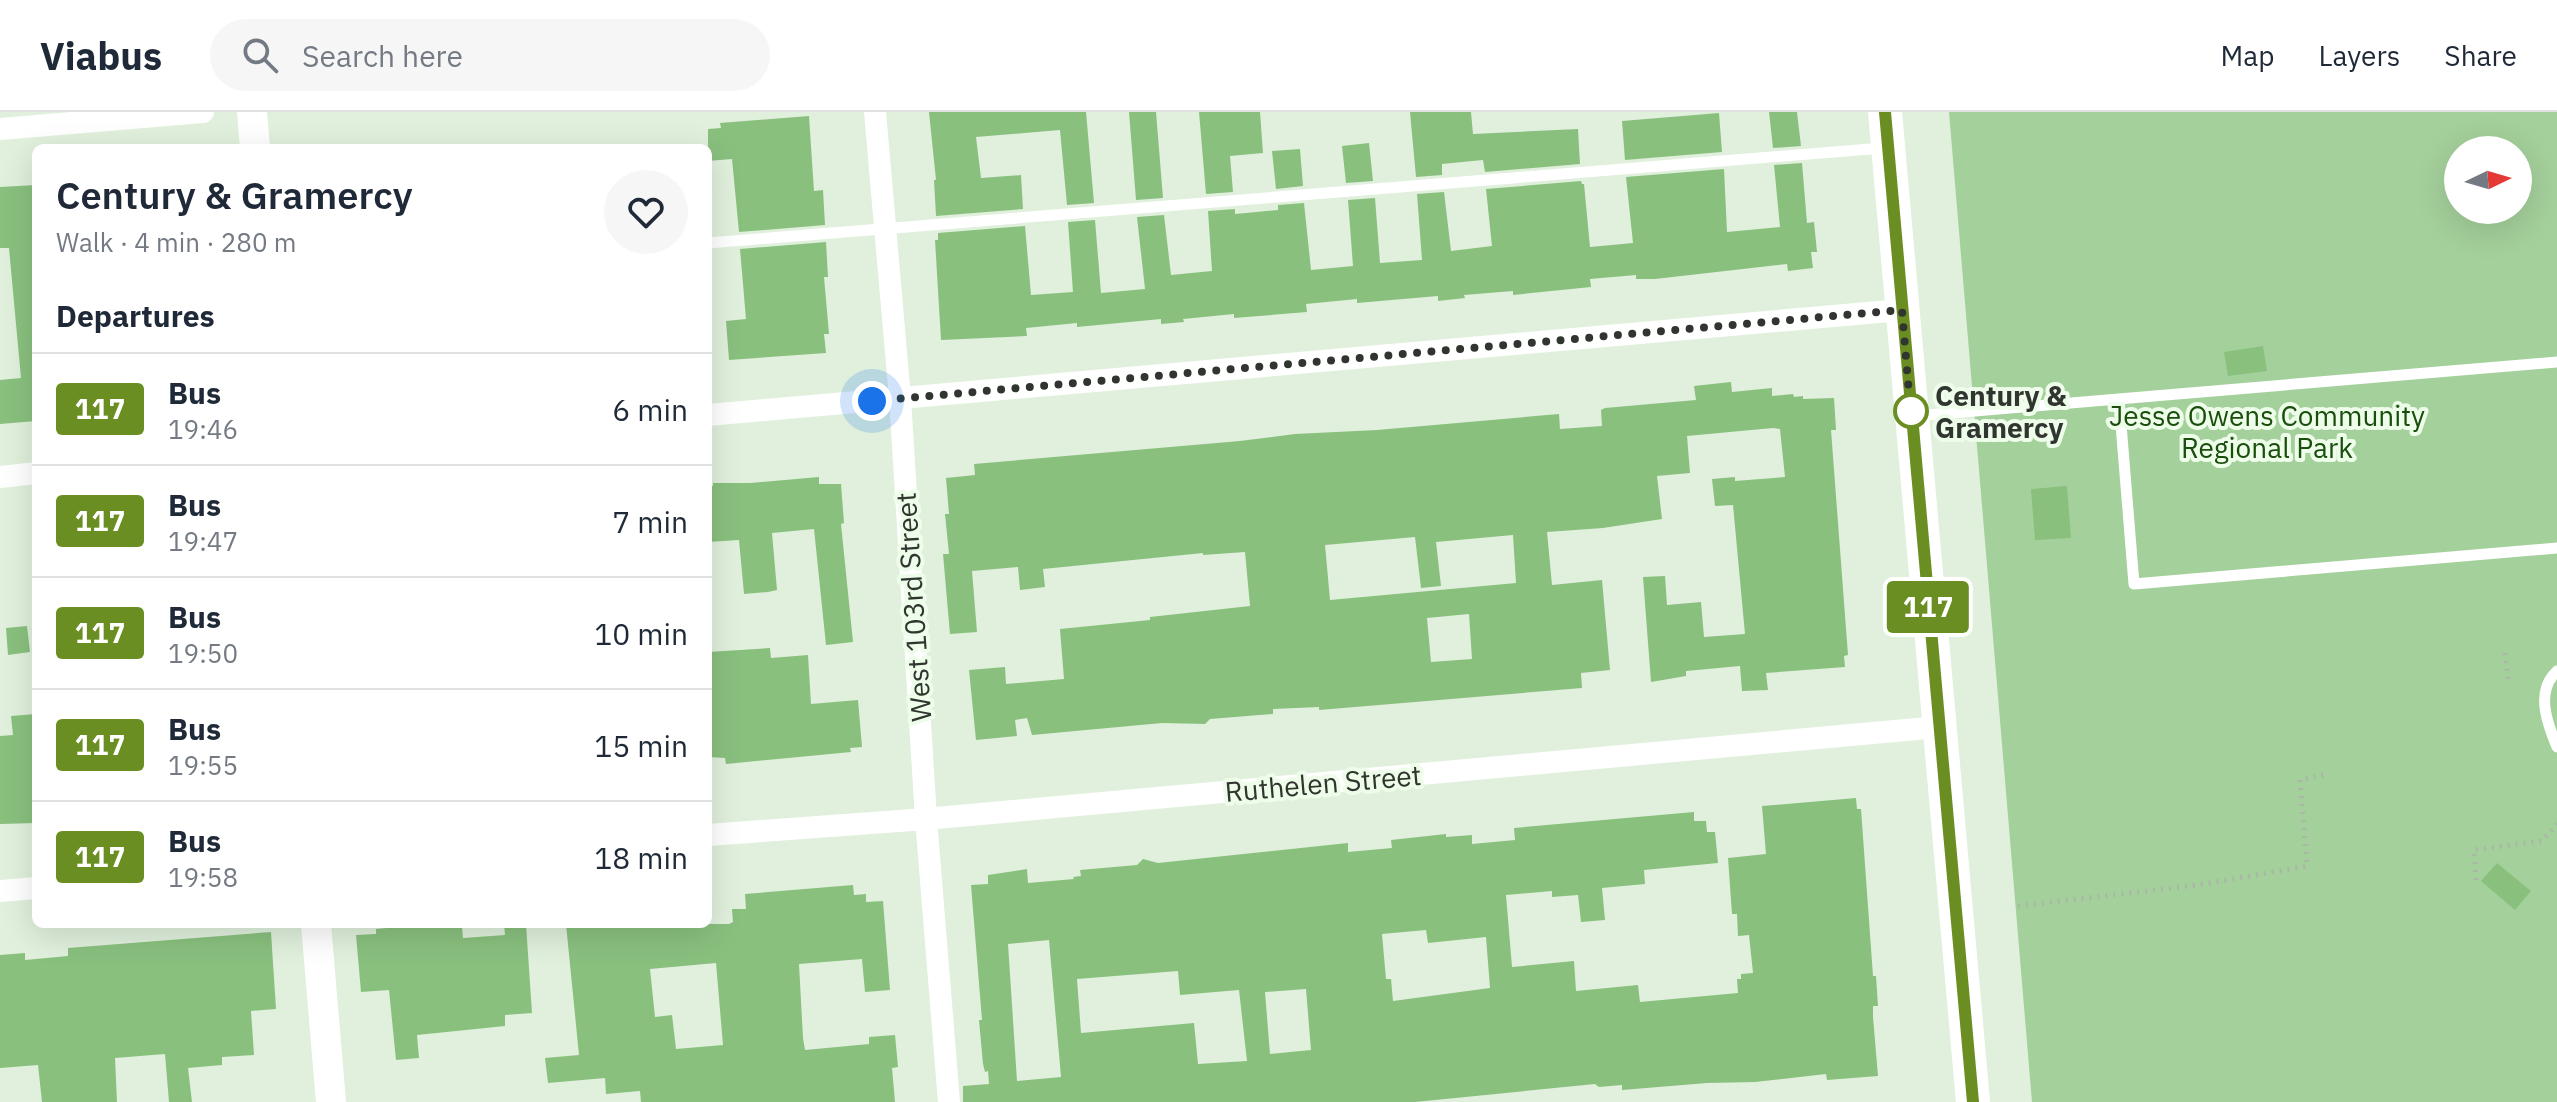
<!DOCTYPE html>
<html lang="en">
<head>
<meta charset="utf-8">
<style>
	body { margin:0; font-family:"IBM Plex Sans",sans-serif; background:#f6f6f7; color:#1f2937; height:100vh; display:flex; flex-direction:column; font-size:30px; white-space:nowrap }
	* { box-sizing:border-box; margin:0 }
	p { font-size:26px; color:#747a83 }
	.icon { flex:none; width:44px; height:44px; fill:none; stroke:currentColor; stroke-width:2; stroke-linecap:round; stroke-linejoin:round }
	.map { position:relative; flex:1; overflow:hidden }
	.sheet { position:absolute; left:32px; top:32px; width:680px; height:784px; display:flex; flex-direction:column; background:#fff; border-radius:12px; box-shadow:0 8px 32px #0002 }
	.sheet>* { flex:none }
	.badge { padding:0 16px; border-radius:6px; font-size:28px; line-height:52px }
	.needle { width:52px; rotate:85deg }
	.fabs { position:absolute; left:2444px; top:24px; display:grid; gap:16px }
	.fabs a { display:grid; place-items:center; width:88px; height:88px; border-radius:50%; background:#fff; box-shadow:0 8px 32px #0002; font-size:40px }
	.you { position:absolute; width:40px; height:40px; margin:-20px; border:6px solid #fff; border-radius:50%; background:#1a73e8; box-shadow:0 0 0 12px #1a73e833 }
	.map>.badge { position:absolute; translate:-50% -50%; box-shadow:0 0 0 4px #fff }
	h2 { padding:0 24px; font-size:30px; line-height:72px }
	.round { display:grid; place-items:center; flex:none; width:84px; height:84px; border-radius:42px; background:#f6f6f7 }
	.head { display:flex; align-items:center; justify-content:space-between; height:136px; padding:0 24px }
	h1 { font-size:38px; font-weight:600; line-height:60px }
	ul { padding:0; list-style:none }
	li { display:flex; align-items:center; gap:24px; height:112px; padding:0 24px; border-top:2px solid #e0e1e3 }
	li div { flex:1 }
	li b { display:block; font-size:30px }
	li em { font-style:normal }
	li .badge { min-width:88px; font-weight:700; text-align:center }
	header { display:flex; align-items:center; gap:48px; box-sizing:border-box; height:112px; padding:0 40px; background:#fff; border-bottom:2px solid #e0e1e3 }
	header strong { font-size:38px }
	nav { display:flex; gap:44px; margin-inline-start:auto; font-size:28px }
	.search { width:560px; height:72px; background:#f6f6f7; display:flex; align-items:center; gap:20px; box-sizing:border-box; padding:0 28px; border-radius:44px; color:#747a83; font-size:30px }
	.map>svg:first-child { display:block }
	.green { fill:#a4d09b; fill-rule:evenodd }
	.building { fill:#89c07e; fill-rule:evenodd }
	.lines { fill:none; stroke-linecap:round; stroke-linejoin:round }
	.path { stroke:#aab7a7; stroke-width:5; stroke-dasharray:2 6; stroke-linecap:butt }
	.lane { stroke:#fff; stroke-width:11 }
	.street { stroke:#fff; stroke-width:22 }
	.secondary { stroke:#fff; stroke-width:30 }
	.primary { stroke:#fff; stroke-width:34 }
	.line-casing { stroke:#fff; stroke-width:18 }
	.line { stroke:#6b8e23; stroke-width:12 }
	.walk { stroke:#30362f; stroke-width:8; stroke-dasharray:0 14.4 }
	.stop-dot { fill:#fff; stroke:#6b8e23; stroke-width:4 }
	.labels { text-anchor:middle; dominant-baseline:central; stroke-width:8; stroke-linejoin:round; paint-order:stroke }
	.stop-label { font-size:28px; font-weight:bold; fill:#30362f; stroke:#edfde9; text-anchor:start }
	.park-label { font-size:28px; fill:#194e0c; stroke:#edfde9 }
	.street-label { font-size:28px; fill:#30362f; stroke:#edfde9 }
</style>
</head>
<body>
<header>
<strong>Viabus</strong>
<div class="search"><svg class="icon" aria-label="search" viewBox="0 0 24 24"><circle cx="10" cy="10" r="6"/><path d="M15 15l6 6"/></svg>Search here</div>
<nav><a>Map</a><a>Layers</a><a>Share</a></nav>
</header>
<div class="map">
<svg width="2557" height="990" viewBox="0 0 2557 990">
	<rect width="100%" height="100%" fill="#e0f0dc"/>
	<path class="green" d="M1949 0H2557V990H2032ZM2458 38H2518V98H2458Z"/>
	<path class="building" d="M929 0H1086L1094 91 1067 93 1060 18 976 25 981 66 1021 63 1023 97 936 104 934 68H936Z
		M1129 0H1156L1163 86 1136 88Z
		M1199 0H1260L1263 41 1230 44 1233 80 1206 82Z
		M1410 0H1471L1473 22 1578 17 1580 52 1485 60 1483 48 1442 52V63L1416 65Z
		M1769 0H1797L1801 34 1773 36Z
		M1719 1 1722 40 1625 48 1622 9Z
		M809 4 814 79 823 78 825 113 739 120 732 47 708 49V17L721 16 720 11Z
		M1369 31 1373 69 1346 71 1342 34Z
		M1300 37 1303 74 1276 77 1272 39Z
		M1802 51 1807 111 1814 110 1817 140H1811L1813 156 1788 159 1787 152 1655 167H1636V163L1590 167 1591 175 1513 183V179L1464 183 1465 186 1438 189V184L1357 191V187L1306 192 1307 200 1234 206V202L1183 207 1184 210 1161 212V207L1077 215V211L1026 216 1027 224 941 228 935 128H938V121L1025 114 1031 183 1073 180 1068 110 1095 108 1101 181 1145 177 1137 105 1164 103 1171 163 1212 159 1208 99 1235 97V102L1278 98V93L1304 91 1311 158 1353 154 1348 88 1375 86 1380 151 1422 148 1417 82 1444 80 1451 139 1492 134 1486 77 1581 69 1582 72H1584L1590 135 1633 131 1626 65 1724 57 1727 120 1780 115 1774 53Z
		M36 73V309L0 312V268L21 266 9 136H0V75Z
		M826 130 828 165H824L829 222H824L826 241 729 248 726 209 746 207 740 137Z
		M2263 234 2267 259 2228 264 2224 240Z
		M1731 270 1732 280 1772 276V284L1793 282 1794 285 1803 284V287L1834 286 1836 318H1831L1848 543 1844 544 1845 555 1766 561 1768 578 1742 579 1740 554 1686 559V564L1651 570 1643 465 1665 464 1667 493 1701 490 1704 525 1745 522 1733 393 1715 394 1712 367 1735 365V369L1785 365 1780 317 1773 316 1687 324 1690 361 1657 364 1662 407 1603 416 1547 420 1552 473 1602 468 1610 558 1581 561 1582 576 1319 598V595L1273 597V602L1210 607 1205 612 1162 611 1032 623 1027 606 1015 608 1017 624 976 628 969 558 1005 555 1006 572 1064 567 1060 517 1150 508V505L1250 494 1245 440 1203 443V441L1043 457 1045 475 1020 478 1018 455 972 459 977 520 950 522 943 442H949L945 402H949L946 366 975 363 974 352 1240 329 1295 322 1377 318 1559 302 1560 317 1602 314 1601 298 1605 296 1696 288 1694 274ZM1513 423 1516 471 1330 488 1325 433 1415 425 1421 476 1441 474 1436 430ZM1469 502 1472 547 1431 550 1427 506Z
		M819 365V372H841L844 411 841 412 853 530 826 533 814 417 772 421 777 478 768 480 744 482 739 428 708 430V381H710V374H713V371H751Z
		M2067 374 2071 426 2035 428 2031 377Z
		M27 514 30 540 8 543 6 516Z
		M770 536 771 546 808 543 811 592 858 588 862 635 850 636 851 640 726 652 725 646 708 645V540Z
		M36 602V711L0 712V624L13 623 11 604Z
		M1856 686 1857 697H1861L1873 864H1876L1878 894H1873V905L1878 964 1827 968 1826 962 1755 970 1707 971 1622 978V973L1599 975 1595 972 1415 990H963V974L989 972 988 959 985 960 983 952 979 908H982L971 773 988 772V763L1027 757 1028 771 1074 767 1073 765 1081 764 1080 758 1137 753 1143 747 1158 751 1348 731V740L1392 736 1391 728 1446 722V725L1472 723V732L1515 728 1514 716 1694 700V709H1706L1707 720H1715L1718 751 1644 758 1645 772 1602 776 1605 808 1581 810 1578 783 1552 785V779L1506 783 1512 855 1574 849 1576 879 1638 873 1640 890 1738 881 1737 867H1741V862L1753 861 1749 823 1738 824 1737 802H1732L1728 746 1766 742 1762 694ZM1426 818 1428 831 1486 825 1490 876 1393 889 1391 867H1386L1382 822ZM1049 828 1061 965 1017 969 1008 832ZM1178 859 1180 883 1239 878 1247 949 1198 952 1194 911 1081 921 1077 867ZM1306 877 1311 938 1270 942 1265 880Z
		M2497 751 2531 779 2515 798 2481 769Z
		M853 773 854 783 866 782V790L883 789 890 878 865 880 862 847 799 852 803 926 805 938 869 932V925L895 923 898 955 892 956 895 990H641L640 979 606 982 605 966 548 971 545 946 579 943 566 812H729L733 810 732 797H746L745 782ZM716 851 723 933 676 937 672 903 655 905 650 857Z
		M429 812 462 814 463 826 505 823 504 812H526L532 901 505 903V914L417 923 419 946 396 948 389 878 361 880 356 823 376 822V817Z
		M271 820 276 897 251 899 254 943 222 945V953L188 956 192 990H169L165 942 115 946 117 990H42L38 953 0 956V843L25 841V848L68 844V836Z"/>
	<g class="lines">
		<path class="path" d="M2505 541 2508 568
			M2476 768 2474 738 2542 729 2557 712
			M2018 794 2198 773 2307 754 2300 668 2324 663"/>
		<path class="lane" d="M708 131 1883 36
			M2119 288 2134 472 2557 436
			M1916 304 2557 250
			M2557 559C2535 579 2547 611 2557 635"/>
		<path class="street" d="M875 0 900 286 926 707 949 990
			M0 17 203 0
			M708 303 1902 198
			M0 365 36 361
			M708 723 926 707 1939 615
			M0 779 36 776"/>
		<path class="secondary" d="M252 0 255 36
			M316 812 331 990"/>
		<path class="primary" d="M1885 0 1973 990"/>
	</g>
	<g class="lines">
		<g class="line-casing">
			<path id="line" d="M1885 0 1973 990"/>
		</g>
		<use href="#line" class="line"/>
		<path class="walk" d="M872 289 1902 198 1911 305V299"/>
	</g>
	<circle class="stop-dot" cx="1911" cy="299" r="16"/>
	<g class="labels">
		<g class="stop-label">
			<text x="1935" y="283">Century &amp;<tspan x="1935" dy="32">Gramercy</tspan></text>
		</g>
		<g class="park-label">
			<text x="2267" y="303">Jesse Owens Community<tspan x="2267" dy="32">Regional Park</tspan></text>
		</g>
		<g class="street-label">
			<text transform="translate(913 495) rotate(-94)">West 103rd Street</text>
			<text transform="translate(1323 671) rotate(-5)">Ruthelen Street</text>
		</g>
	</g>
</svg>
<div class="fabs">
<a><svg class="needle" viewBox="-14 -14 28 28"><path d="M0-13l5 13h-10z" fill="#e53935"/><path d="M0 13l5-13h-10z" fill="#747a83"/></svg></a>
</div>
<div class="you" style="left:872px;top:289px"></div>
<b class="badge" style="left:1928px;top:495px;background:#6b8e23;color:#fff">117</b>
<section class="sheet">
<div class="head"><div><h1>Century &amp; Gramercy</h1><p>Walk · 4 min · 280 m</p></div><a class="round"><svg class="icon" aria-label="heart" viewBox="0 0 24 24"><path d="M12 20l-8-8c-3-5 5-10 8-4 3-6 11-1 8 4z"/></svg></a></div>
<h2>Departures</h2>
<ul>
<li><span class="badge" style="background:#6b8e23;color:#fff">117</span><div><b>Bus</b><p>19:46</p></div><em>6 min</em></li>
<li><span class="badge" style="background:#6b8e23;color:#fff">117</span><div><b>Bus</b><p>19:47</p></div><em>7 min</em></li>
<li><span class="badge" style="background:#6b8e23;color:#fff">117</span><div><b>Bus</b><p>19:50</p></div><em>10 min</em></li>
<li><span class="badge" style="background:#6b8e23;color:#fff">117</span><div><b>Bus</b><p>19:55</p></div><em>15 min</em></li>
<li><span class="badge" style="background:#6b8e23;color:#fff">117</span><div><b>Bus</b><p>19:58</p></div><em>18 min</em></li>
</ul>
</section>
</div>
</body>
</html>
